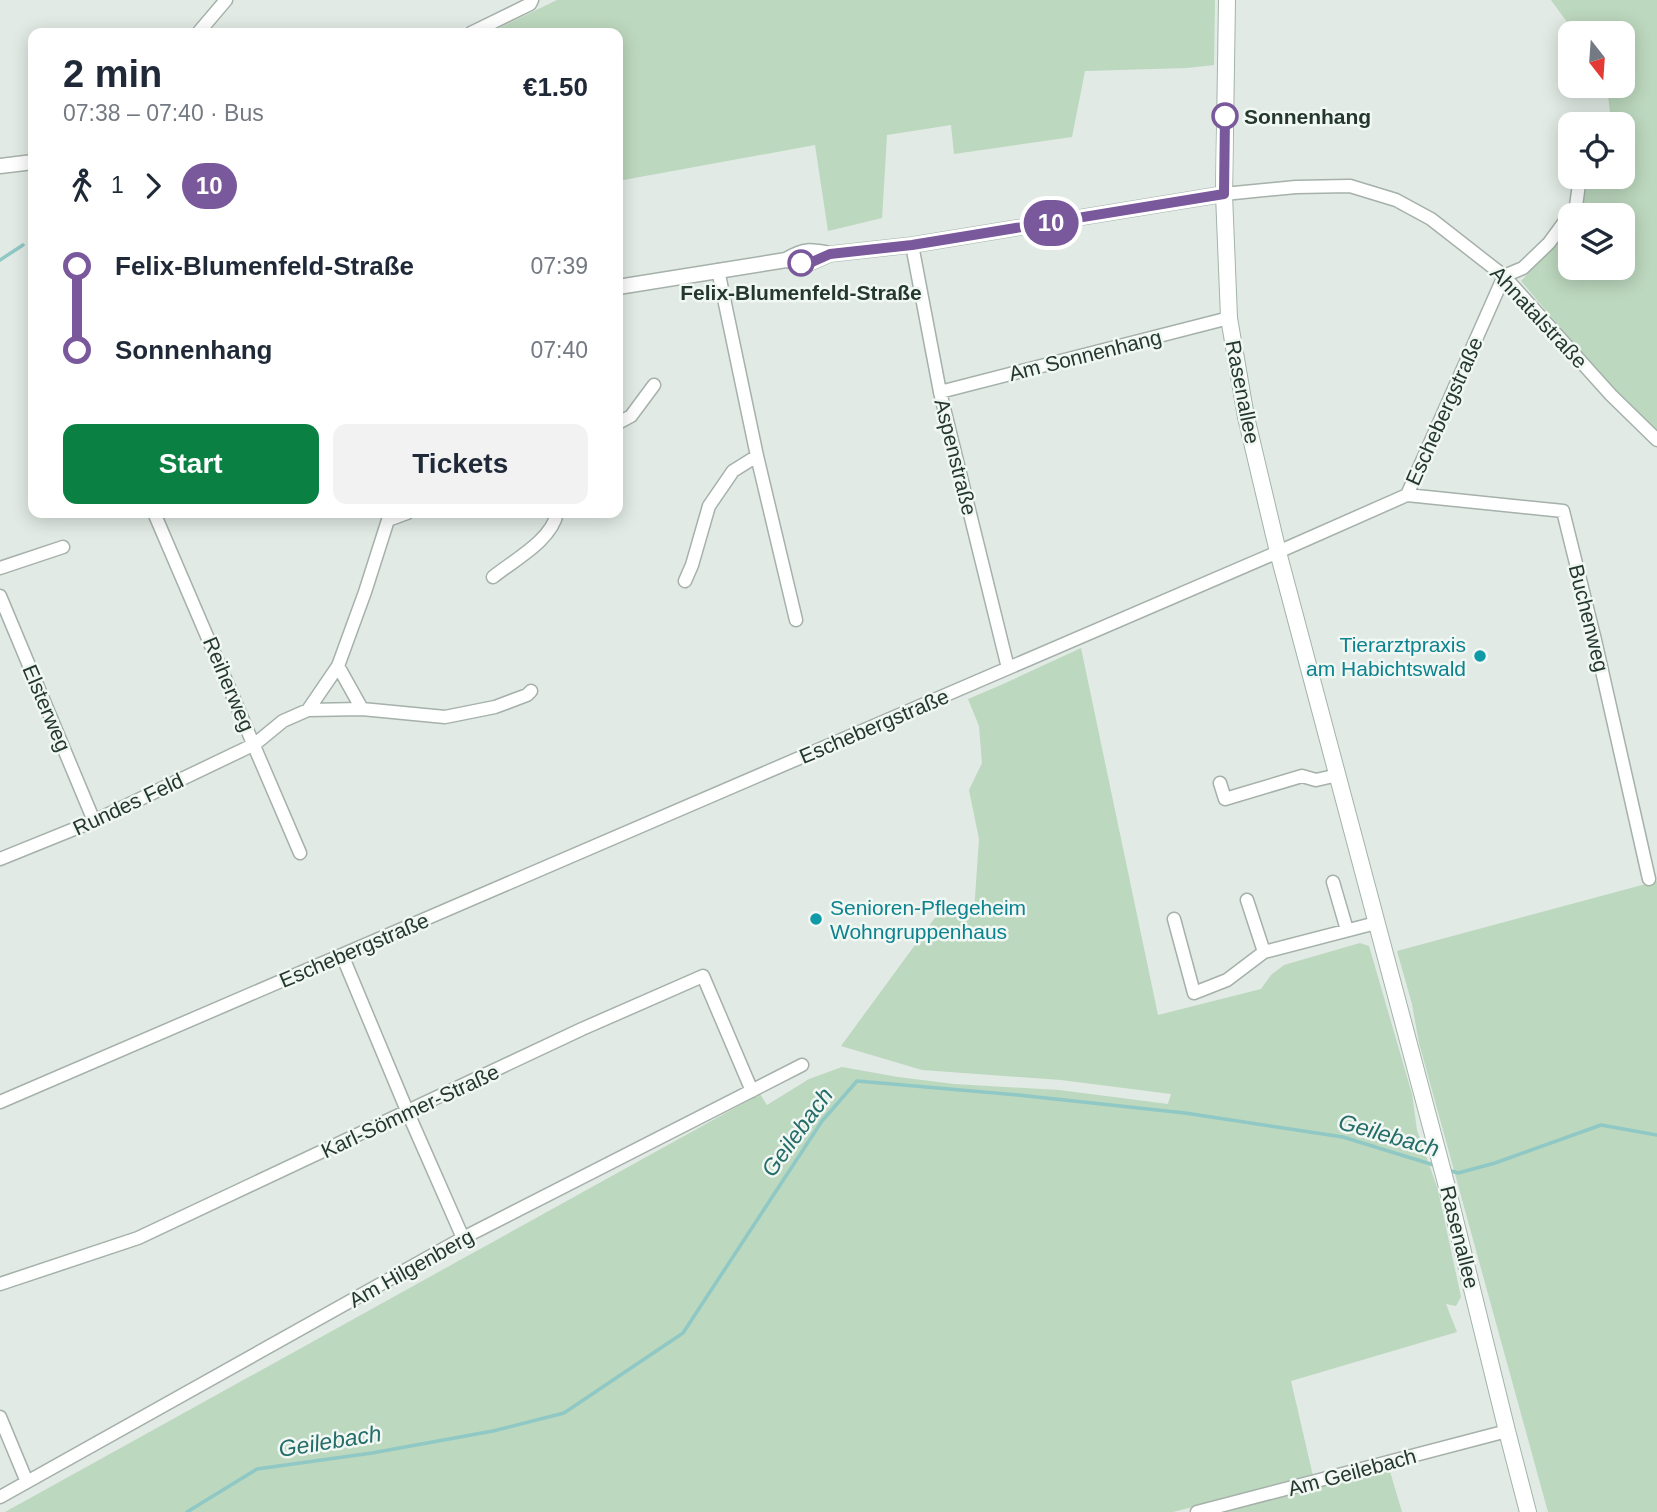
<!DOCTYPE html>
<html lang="en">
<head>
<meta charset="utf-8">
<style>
	body { margin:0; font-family:Arial,sans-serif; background:#f2f2f3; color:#1f2937; height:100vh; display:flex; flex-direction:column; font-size:26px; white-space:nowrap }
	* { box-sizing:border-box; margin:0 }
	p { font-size:23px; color:#747a83 }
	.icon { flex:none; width:38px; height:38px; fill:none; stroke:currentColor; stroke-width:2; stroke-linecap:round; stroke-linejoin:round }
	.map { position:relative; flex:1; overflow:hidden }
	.panel { position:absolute; left:28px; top:28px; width:595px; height:490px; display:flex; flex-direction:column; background:#fff; border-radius:14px; box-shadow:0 4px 18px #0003 }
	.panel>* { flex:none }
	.badge { padding:0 14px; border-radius:23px; font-size:24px; line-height:46px }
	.needle { width:46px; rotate:163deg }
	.tools { position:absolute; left:1558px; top:21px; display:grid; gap:14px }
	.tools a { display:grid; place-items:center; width:77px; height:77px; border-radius:14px; background:#fff; box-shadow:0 4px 18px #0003; font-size:35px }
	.map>.badge { position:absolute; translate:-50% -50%; box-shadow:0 0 0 4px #fff }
	.legs { display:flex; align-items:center; gap:10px; height:77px; padding:0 35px; font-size:23px }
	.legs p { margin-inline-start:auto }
	.summary { display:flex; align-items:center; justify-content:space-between; height:119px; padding:0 35px }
	h1 { font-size:38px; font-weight:800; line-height:52px }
	.button { display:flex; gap:14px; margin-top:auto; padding:14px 35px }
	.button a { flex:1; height:80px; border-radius:14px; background:#0b8043; color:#fff; font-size:28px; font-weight:800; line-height:80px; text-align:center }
	.button a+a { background:#f2f2f3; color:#1f2937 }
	ul { padding:0 35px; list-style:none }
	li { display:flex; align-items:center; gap:24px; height:84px; font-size:26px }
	li i { display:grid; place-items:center; width:10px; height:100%; margin:0 9px; background:currentColor }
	li i::after { content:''; width:18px; height:18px; margin:-9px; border:5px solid; border-radius:50%; background:#fff }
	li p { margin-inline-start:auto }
	li:first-child i { background:linear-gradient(#0000 50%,currentColor 0) }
	li:last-child i { background:linear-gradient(currentColor 50%,#0000 0) }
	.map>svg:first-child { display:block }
	.green { fill:#bcd8be }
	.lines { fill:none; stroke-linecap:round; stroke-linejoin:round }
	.stream { stroke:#8fc8c5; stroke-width:3.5 }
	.minor-casing { stroke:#a5b1aa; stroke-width:15 }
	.tertiary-casing { stroke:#a5b1aa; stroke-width:17 }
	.secondary-casing { stroke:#a2b4a9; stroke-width:18 }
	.minor { stroke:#fff; stroke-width:12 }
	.tertiary { stroke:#fff; stroke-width:14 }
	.secondary { stroke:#fff; stroke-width:16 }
	.line-1-casing { stroke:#fff; stroke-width:16 }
	.line-1 { stroke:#79589c; stroke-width:10 }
	.stop-1-dot { fill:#fff; stroke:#79589c; stroke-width:3.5 }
	.culture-dot { fill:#0f9aa8; stroke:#f1f7f3; stroke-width:2.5 }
	.labels { text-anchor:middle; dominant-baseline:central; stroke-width:5; stroke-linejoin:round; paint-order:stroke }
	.stop-label { font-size:21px; font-weight:bold; fill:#24382e; stroke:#f1f7f3; text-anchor:start }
	.street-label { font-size:21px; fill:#24382e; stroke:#f1f7f3 }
	.culture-label { font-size:21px; fill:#0d838f; stroke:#f1f7f3; text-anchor:end }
	.water-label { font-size:23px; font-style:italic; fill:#256d69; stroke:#f1f7f3 }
</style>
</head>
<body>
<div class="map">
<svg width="1657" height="1512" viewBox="0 0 1657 1512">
	<rect width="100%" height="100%" fill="#e1eae4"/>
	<path class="green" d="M557 0H1215L1214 65 1187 68 1085 71 1072 137 954 154 951 125 887 135 882 218 828 231 815 145 618 181V33H489Z
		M1551 0H1657V442L1521 281 1542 259 1570 221V268H1622V215H1574L1583 203 1587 177H1622V124H1610L1611 122 1607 86H1622V33H1575Z
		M1081 648 1158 1015 1261 989 1271 975 1284 965 1360 943 1369 946 1412 1094 1417 1130 1438 1190 1461 1297 1456 1306 1446 1304 1457 1332 1291 1381 1313 1476 1173 1512H5L760 1094 767 1105 809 1079 842 1067 898 1077 954 1084 1059 1090 1168 1104 1171 1094 1061 1080 922 1070 841 1046 937 915 974 912 979 839 969 790 982 763 979 726 968 699 1001 685Z
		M1657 881V1512H1548L1419 1043 1412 1004 1397 951Z
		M1389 1468 1402 1512H1226Z"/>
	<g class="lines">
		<path class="stream" d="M0 260 23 245
			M1448 1170 1458 1173 1495 1163 1601 1125 1657 1135
			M187 1512 257 1469 372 1453 493 1431 564 1413 683 1333 822 1121 857 1081 1018 1095 1185 1113 1343 1137 1437 1166"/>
		<g class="minor-casing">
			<path id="minor" d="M198 33 226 0
				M471 33 530 4 532 0
				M1224 194 1296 187 1350 186 1396 200 1431 219 1504 276 1611 395 1657 440
				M912 245 940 392 1008 668
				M718 270 757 456 796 620
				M940 392 1229 318
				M618 423 631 416 654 385
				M1407 495 1563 511 1595 640 1649 879
				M160 513 155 515 300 853
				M0 568 63 547
				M493 577C514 560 552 540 557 513
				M685 581 692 565 709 506 733 471 757 456
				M0 596 94 821
				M338 666 362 709
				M308 710 338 666 365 592 388 520 407 513
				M1220 783 1225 799 1302 776 1316 780 1338 775
				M0 859 94 821 255 744 283 721 308 710 362 709 445 717 495 707 527 695 531 691
				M1333 882 1347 930
				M1247 900 1264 952
				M1174 919 1194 993 1227 980 1264 952 1376 923
				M342 955 408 1113 463 1238
				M0 1102 1278 552 1407 495 1504 276 1523 268 1549 243 1576 206 1580 177
				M0 1284 138 1238 582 1029 703 976 752 1091
				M0 1417 27 1482
				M0 1497 463 1238 802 1065
				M1197 1512 1507 1431"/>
		</g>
		<g class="tertiary-casing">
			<path id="tertiary" d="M0 166 33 162
				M786 260C804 249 810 250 830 254
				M618 287 786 260 801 263 812 262 830 254 912 245 1224 194"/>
		</g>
		<g class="secondary-casing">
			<path id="secondary" d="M1227 0 1224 194 1229 318 1246 417 1278 552 1447 1187 1507 1431 1528 1512"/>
		</g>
		<use href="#minor" class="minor"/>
		<use href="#tertiary" class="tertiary"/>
		<use href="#secondary" class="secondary"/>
	</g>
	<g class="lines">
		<g class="line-1-casing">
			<path id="line-1" d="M801 263 812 262 830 254 912 245 1224 194 1225 116"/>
		</g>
		<use href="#line-1" class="line-1"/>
	</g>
	<g class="stop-1-dot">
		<circle cx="1225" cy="116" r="12"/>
		<circle cx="801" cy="263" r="12"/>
	</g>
	<g class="culture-dot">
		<circle cx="1480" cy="656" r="7"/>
		<circle cx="816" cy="919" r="7"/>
	</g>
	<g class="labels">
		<g class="stop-label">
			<text x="1244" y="116">Sonnenhang</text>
			<text x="801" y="292" text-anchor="middle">Felix-Blumenfeld-Straße</text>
		</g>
		<g class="street-label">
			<text transform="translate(1539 317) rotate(47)">Ahnatalstraße</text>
			<text transform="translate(1085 355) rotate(-14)">Am Sonnenhang</text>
			<text transform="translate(1243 392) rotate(79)">Rasenallee</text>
			<text transform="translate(1444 411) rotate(-66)">Eschebergstraße</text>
			<text transform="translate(956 457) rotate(76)">Aspenstraße</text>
			<text transform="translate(1589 618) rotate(76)">Buchenweg</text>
			<text transform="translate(229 684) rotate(67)">Reiherweg</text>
			<text transform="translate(47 708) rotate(67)">Elsterweg</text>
			<text transform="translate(874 726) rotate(-23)">Eschebergstraße</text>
			<text transform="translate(128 804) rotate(-25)">Rundes Feld</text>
			<text transform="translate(354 950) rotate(-23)">Eschebergstraße</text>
			<text transform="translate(410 1111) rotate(-25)">Karl-Sömmer-Straße</text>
			<text transform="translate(1460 1237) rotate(76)">Rasenallee</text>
			<text transform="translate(411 1268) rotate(-29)">Am Hilgenberg</text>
			<text transform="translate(1352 1472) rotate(-15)">Am Geilebach</text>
		</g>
		<g class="culture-label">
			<text x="1466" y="644">Tierarztpraxis<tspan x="1466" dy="24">am Habichtswald</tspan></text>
			<text x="830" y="907" text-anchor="start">Senioren-Pflegeheim<tspan x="830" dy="24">Wohngruppenhaus</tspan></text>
		</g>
		<g class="water-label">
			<text transform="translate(797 1132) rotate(-54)">Geilebach</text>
			<text transform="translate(1389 1135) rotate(16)">Geilebach</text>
			<text transform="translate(330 1441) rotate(-9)">Geilebach</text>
		</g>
	</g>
</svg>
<div class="tools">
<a><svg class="needle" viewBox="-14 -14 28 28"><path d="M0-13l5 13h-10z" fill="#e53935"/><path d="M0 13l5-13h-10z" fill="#747a83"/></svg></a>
<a><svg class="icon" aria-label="locate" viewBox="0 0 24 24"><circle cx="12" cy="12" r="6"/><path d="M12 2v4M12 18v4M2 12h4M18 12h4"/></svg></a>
<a><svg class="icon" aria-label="layers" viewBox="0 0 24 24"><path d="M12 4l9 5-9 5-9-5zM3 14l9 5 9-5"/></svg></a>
</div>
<b class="badge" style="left:1051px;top:223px;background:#79589c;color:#fff">10</b>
<section class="panel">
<div class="summary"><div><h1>2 min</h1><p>07:38 – 07:40 · Bus</p></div><b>€1.50</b></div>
<div class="legs"><svg class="icon" aria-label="walk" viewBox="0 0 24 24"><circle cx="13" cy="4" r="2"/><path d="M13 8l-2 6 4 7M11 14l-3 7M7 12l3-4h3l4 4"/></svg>1<svg class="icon" aria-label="forward" viewBox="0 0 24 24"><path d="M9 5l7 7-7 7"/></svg><b class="badge" style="background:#79589c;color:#fff">10</b></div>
<ul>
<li><i style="color:#79589c"></i><b>Felix-Blumenfeld-Straße</b><p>07:39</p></li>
<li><i style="color:#79589c"></i><b>Sonnenhang</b><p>07:40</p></li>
</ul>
<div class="button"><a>Start</a><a>Tickets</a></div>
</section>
</div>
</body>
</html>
